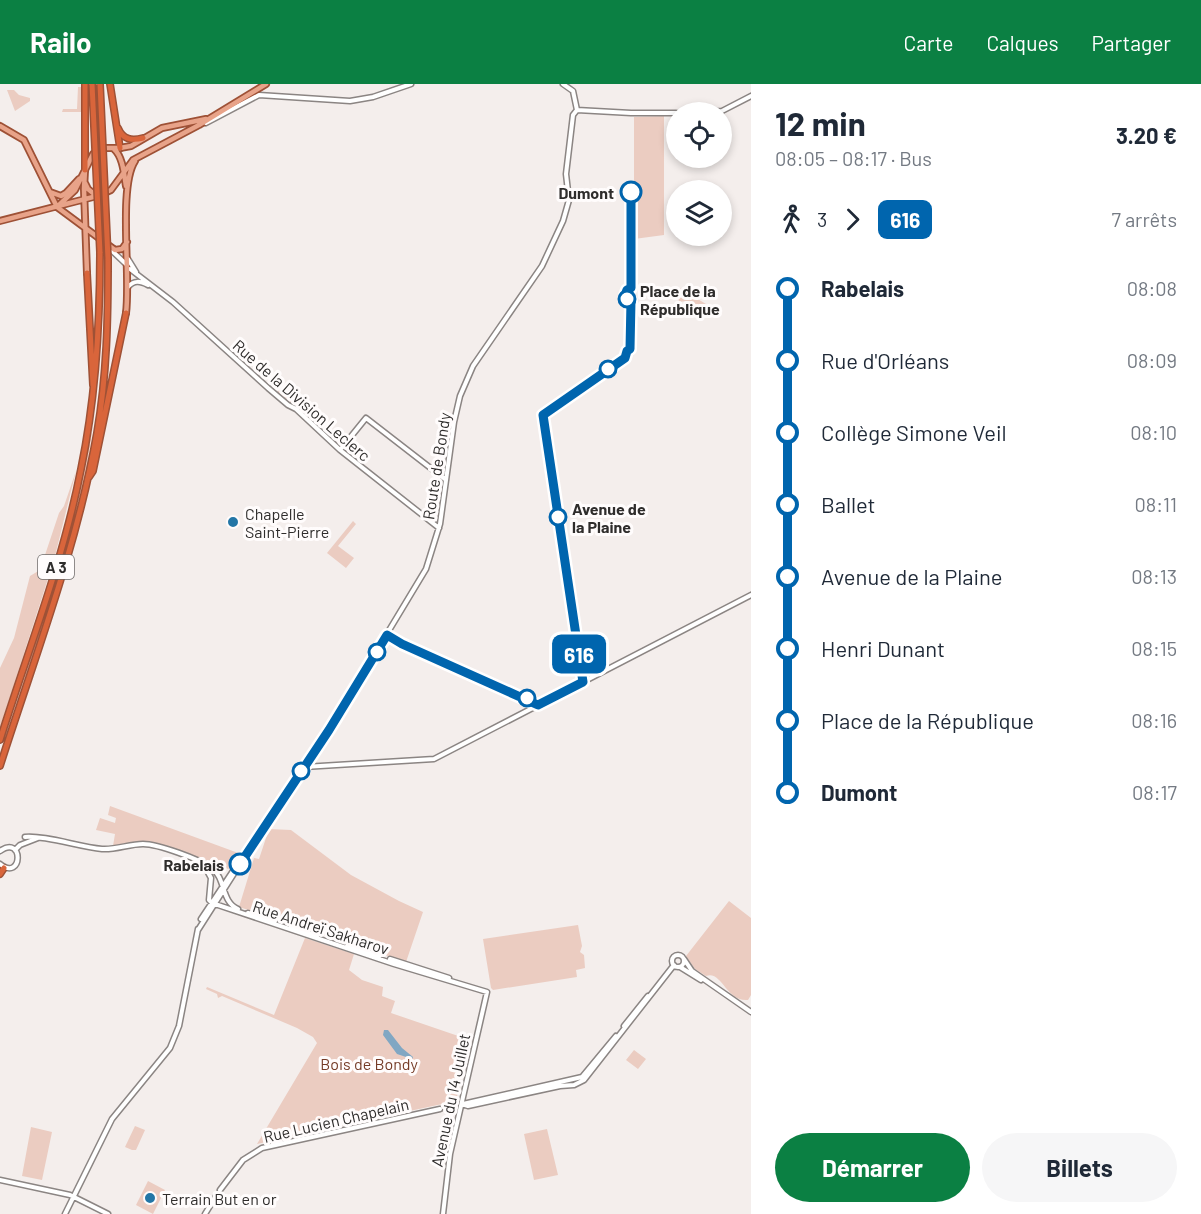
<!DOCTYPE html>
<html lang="fr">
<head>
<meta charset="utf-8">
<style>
	body { margin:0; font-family:Barlow,sans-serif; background:#f6f6f7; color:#1f2937; height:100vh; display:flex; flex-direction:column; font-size:22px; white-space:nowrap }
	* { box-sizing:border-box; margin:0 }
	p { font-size:20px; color:#747a83 }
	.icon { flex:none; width:33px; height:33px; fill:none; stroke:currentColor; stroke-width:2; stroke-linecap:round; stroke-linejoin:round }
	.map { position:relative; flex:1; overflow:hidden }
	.details { display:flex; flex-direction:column; background:#fff; width:450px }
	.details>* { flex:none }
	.badge { padding:0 12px; border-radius:9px; font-size:21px; line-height:39px }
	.buttons { position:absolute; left:666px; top:18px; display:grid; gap:12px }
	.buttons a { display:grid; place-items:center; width:66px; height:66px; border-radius:50%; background:#fff; box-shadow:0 3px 9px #0003; font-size:30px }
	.map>.badge { position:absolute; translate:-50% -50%; box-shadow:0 0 0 3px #fff }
	.legs { display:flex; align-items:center; gap:9px; height:66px; padding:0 24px; font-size:20px }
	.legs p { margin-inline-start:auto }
	.overview { display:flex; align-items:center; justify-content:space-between; height:102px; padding:0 24px }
	h1 { font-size:33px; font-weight:700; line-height:45px }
	.cta { display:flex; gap:12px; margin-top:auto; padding:12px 24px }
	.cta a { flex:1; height:69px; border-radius:36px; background:#0b8043; color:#fff; font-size:24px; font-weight:700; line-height:69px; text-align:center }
	.cta a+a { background:#f6f6f7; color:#1f2937 }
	ul { padding:0 24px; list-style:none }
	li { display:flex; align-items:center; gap:21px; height:72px; font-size:22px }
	li i { display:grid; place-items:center; width:9px; height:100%; margin:0 8px; background:currentColor }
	li i::after { content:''; width:15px; height:15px; margin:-8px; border:4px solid; border-radius:50%; background:#fff }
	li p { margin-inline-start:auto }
	li:first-child i { background:linear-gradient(#0000 50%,currentColor 0) }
	li:last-child i { background:linear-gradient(currentColor 50%,#0000 0) }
	header { display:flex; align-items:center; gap:36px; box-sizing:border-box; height:84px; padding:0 30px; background:#0b8043; color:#fff }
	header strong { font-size:28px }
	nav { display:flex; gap:33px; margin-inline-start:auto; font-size:21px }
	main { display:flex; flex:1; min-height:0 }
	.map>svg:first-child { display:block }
	.green { fill:#ebccc1 }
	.water { fill:#81a7c3 }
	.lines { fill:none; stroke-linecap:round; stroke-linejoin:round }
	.minor-casing { stroke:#8b8583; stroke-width:7 }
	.major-casing { stroke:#9e5136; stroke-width:8 }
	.highway-casing { stroke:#9e5136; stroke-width:8 }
	.minor { stroke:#fff; stroke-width:4 }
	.major { stroke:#e8a389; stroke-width:4.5 }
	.highway { stroke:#d9653b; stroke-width:5 }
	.highway-bridge-casing { stroke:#9e5136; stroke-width:8; stroke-linecap:butt }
	.highway-bridge { stroke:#d9653b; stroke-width:5 }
	.line-1-casing { stroke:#fff; stroke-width:14 }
	.line-1 { stroke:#0065ae; stroke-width:9 }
	.stop-1-dot { fill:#fff; stroke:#0065ae; stroke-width:3 }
	.poi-dot { fill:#2376a6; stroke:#fffcfc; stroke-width:2 }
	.labels { text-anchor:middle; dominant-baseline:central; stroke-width:6; stroke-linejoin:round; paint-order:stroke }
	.shield { fill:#fffcfc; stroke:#6d6b6a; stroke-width:1.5 }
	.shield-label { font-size:15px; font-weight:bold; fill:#2f2d2c }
	.stop-label { font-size:16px; font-weight:bold; fill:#2f2d2c; stroke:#fffcfc; text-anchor:end }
	.street-label { font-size:16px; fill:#2f2d2c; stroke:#fffcfc }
	.poi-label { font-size:16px; fill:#2f2d2c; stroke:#fffcfc; text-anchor:start }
	.park-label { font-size:16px; fill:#753b26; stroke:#fffcfc }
</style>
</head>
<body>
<header>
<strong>Railo</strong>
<nav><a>Carte</a><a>Calques</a><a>Partager</a></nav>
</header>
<main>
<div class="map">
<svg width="751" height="1130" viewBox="0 0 751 1130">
	<rect width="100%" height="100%" fill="#f4eeec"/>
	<path class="green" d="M78 3H82V28H62L63 25H77Z
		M7 6H14L19 11 30 14V17L15 27Z
		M664 32V151L634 155V33Z
		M694 203 696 214 711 223 706 230 686 217 679 218 677 205Z
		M289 302 297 316 296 322 277 308Z
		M93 342 86 389 69 456 0 674 70 446Z
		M76 387 54 476 0 644V584L14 554 30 492 40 486 59 429 64 422Z
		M353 437 356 440 338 462 354 474 346 484 327 469Z
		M110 722 241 770 232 783 228 785 149 757 132 758 113 762 115 750 96 746 100 734 115 739 116 734 108 731Z
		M269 745 291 746 351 791 399 817 423 828 406 878 239 823 254 774 259 775Z
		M729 817 751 834V911L748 916C726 918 722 886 706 892L695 885 686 872Z
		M578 841 582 862 580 868 584 871 585 884 576 886 577 893 493 906 491 904 483 855Z
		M305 854 354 870 349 886 362 896 383 903 382 912 395 917 391 929 470 956 456 1017 257 1060 317 959 313 953 297 944 222 912 218 914 217 910 206 905 207 903 274 931Z
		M634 966 646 975 638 985 626 976Z
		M135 1042 145 1046 136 1066H132L125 1063Z
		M31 1043 52 1048 42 1096 22 1092Z
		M547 1045 558 1091 534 1096 524 1050Z
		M148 1097 165 1106 153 1130 136 1121Z"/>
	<path class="water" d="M384 946H388L402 964 413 973 412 975 397 970 383 951Z"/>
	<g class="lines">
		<g class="minor-casing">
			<path id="minor" d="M577 26 631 29H676
				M691 28 722 27 751 12
				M206 39 259 11 350 17 373 13 411 0
				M108 163 127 181
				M128 175 136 188
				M130 185 173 218 268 304 288 321 296 325 340 366 439 444
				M128 203C134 196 140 197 148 201
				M340 366 366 334 446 396
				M387 551 401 560 538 621
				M304 683 434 675 751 511
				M25 753C45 751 79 763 102 765 116 766 129 760 143 760 158 760 199 775 212 784 226 795 221 818 238 825
				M15 766 20 761 38 754
				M0 767C24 750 23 798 0 780
				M204 781 211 794 209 816 212 819 394 880 487 908 450 1070 443 1130
				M248 829 275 837
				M201 835 235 784
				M291 842 317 852
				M198 846 263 744 329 646 426 485 440 440 454 338 460 312 473 282 542 182 563 137 569 116 566 90 573 31 577 26 573 7 563 0
				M347 862 380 872
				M672 877a6 6 0 1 1 12 0a6 6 0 1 1-12 0Z
				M390 875 449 894
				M684 875 692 887 751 928
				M680 883 701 896
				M624 942 648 912
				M462 1020 468 1022 560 1002 574 1001 584 996 674 881
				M463 1020 582 993 616 952
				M0 1096 70 1111 108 1130
				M220 1106 243 1076 262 1064 440 1025
				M65 1130 112 1035 170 964 179 942 198 845
				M205 1130 216 1112"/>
		</g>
		<g class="major-casing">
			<path id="major" d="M0 42 24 56 57 123 115 166 122 165 127 158
				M114 65C123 73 124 90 126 102
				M85 99 88 105 94 110H102L111 106 133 76 199 41 266 0
				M50 108 61 112 66 109 79 95
				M59 121 75 106 84 88
				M0 137 97 112
				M87 189 84 105 85 86 93 70 101 64H120L131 62 162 44 206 35
				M126 229C131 192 118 103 135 77"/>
		</g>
		<g class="highway-casing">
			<path id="highway" d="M85 0V86
				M110 0 120 64
				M118 44C123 56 132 57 143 54
				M87 189 93 301
				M89 393 93 387 126 229
				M0 656C28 566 63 478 81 385 96 313 100 241 100 168
				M0 682C35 572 77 463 97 349 107 291 108 234 108 175
				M0 790 4 784"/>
		</g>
		<use href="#minor" class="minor"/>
		<use href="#major" class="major"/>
		<use href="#highway" class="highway"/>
		<g class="highway-bridge-casing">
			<path id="highway-bridge" d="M92 0 100 168
				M100 0 108 175"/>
		</g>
		<use href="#highway-bridge" class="highway-bridge"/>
	</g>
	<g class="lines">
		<g class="line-1-casing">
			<path id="line-1" d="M240 780 329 646 387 551 402 560 538 621 583 598 543 331 625 274 627 267 630 265 631 217 626 214 625 211 627 206 631 204V108"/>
		</g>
		<use href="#line-1" class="line-1"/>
	</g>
	<g class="stop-1-dot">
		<circle cx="631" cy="108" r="10"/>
		<circle cx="627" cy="215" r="8"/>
		<circle cx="608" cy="285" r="8"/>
		<circle cx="558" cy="433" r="8"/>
		<circle cx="377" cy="568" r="8"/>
		<circle cx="527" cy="614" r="8"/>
		<circle cx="301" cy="687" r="8"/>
		<circle cx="240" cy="780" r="10"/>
	</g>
	<g class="poi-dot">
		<circle cx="233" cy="438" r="6"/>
		<circle cx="150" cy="1114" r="6"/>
	</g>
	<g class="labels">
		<rect class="shield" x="38" y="471" width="36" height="24" rx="4.5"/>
		<g class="shield-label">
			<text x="56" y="483">A 3</text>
		</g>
		<g class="stop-label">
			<text x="614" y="108">Dumont</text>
			<text x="640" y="206" text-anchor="start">Place de la<tspan x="640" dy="18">République</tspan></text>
			<text x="572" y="424" text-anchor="start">Avenue de<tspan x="572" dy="18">la Plaine</tspan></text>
			<text x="224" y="780">Rabelais</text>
		</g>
		<g class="street-label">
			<text transform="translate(302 316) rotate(41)">Rue de la Division Leclerc</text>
			<text transform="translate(436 382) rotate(-81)">Route de Bondy</text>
			<text transform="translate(321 843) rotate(18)">Rue Andreï Sakharov</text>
			<text transform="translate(450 1016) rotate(-78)">Avenue du 14 Juillet</text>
			<text transform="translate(336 1036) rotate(-13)">Rue Lucien Chapelain</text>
		</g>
		<g class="poi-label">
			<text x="245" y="429">Chapelle<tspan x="245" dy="18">Saint-Pierre</tspan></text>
			<text x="162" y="1114">Terrain But en or</text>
		</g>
		<g class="park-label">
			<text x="369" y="979">Bois de Bondy</text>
		</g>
	</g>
</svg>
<div class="buttons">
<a><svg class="icon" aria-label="locate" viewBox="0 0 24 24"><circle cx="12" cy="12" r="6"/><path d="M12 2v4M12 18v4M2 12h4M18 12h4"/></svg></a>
<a><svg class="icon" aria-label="layers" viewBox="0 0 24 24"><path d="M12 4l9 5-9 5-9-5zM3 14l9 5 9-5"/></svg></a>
</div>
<b class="badge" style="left:579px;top:570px;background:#0065ae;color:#fff">616</b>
</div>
<section class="details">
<div class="overview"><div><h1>12 min</h1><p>08:05 – 08:17 · Bus</p></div><b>3.20 €</b></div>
<div class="legs"><svg class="icon" aria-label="walk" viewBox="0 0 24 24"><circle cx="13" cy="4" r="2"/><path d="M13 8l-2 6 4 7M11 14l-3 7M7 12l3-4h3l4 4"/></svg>3<svg class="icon" aria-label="forward" viewBox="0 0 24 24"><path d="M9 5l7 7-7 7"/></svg><b class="badge" style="background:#0065ae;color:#fff">616</b><p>7 arrêts</p></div>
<ul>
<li><i style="color:#0065ae"></i><b>Rabelais</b><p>08:08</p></li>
<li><i style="color:#0065ae"></i><span>Rue d'Orléans</span><p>08:09</p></li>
<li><i style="color:#0065ae"></i><span>Collège Simone Veil</span><p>08:10</p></li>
<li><i style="color:#0065ae"></i><span>Ballet</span><p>08:11</p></li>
<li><i style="color:#0065ae"></i><span>Avenue de la Plaine</span><p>08:13</p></li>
<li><i style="color:#0065ae"></i><span>Henri Dunant</span><p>08:15</p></li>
<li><i style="color:#0065ae"></i><span>Place de la République</span><p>08:16</p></li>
<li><i style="color:#0065ae"></i><b>Dumont</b><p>08:17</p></li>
</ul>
<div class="cta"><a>Démarrer</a><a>Billets</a></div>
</section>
</main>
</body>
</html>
